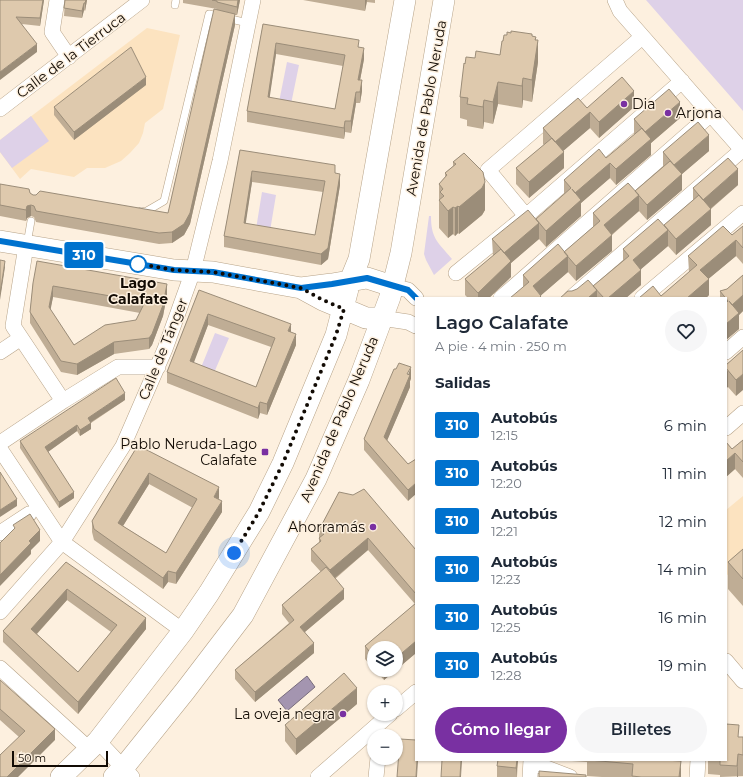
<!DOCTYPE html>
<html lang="es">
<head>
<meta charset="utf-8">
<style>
	body { margin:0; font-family:Montserrat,sans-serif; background:#f6f6f7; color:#1f2937; height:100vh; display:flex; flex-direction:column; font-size:15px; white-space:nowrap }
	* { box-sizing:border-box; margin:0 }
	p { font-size:13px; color:#747a83 }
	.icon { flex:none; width:22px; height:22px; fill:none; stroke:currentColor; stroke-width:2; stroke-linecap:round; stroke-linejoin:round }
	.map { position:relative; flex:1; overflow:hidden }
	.sheet { position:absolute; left:415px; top:297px; width:312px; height:464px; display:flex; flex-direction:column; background:#fff; border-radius:0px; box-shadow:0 1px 3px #0004 }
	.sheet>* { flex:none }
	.badge { padding:0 8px; border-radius:3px; font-size:14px; line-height:26px }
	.controls { position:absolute; left:367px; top:641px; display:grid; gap:8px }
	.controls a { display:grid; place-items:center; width:36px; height:36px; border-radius:50%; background:#fff; box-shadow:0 1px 3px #0004; font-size:20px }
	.scale { position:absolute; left:12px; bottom:10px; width:96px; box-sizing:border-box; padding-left:4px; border:2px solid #120b04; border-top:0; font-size:11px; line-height:14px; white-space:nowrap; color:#120b04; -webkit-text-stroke:3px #fdf0df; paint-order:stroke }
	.you { position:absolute; width:20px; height:20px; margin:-10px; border:3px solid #fff; border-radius:50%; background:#1a73e8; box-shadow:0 0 0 6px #1a73e833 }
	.map>.badge { position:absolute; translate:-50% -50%; box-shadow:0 0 0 2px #fff }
	h2 { padding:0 20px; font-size:15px; line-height:36px }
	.round { display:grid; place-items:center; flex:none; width:42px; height:42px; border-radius:21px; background:#f6f6f7 }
	.headline { display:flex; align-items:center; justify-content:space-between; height:68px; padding:0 20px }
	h1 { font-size:19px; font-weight:600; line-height:30px }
	.action { display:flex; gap:8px; margin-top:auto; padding:8px 20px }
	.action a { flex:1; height:46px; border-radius:24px; background:#7930a2; color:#fff; font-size:16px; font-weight:600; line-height:46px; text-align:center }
	.action a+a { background:#f6f6f7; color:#1f2937 }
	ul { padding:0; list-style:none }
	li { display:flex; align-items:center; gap:12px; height:48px; padding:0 20px }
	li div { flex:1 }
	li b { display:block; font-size:15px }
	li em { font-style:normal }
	li .badge { min-width:44px; font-weight:700; text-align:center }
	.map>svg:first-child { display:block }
	.built { fill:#fce3c0 }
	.green { fill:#ded1e8 }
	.water { fill:#a495b0; stroke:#786c7c }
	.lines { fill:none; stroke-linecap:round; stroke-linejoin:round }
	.lane-casing { stroke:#b7a388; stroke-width:8 }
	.street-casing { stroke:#b7a388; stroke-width:16 }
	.secondary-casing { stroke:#b7a388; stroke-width:22 }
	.lane { stroke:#fff; stroke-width:7 }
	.street { stroke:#fff; stroke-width:15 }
	.secondary { stroke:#fff; stroke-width:21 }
	.wall { fill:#bfad95; fill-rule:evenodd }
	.shaded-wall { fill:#9b8d79 }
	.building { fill:#dec9ad; stroke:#9b8d79; fill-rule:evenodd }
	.line-casing { stroke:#fff; stroke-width:9 }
	.line { stroke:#0072ce; stroke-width:6 }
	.walk { stroke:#120b04; stroke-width:4; stroke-dasharray:0 7.2 }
	.poi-dot { fill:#7930a2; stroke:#fdf0df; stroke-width:1.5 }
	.stop-dot { fill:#fff; stroke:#0072ce; stroke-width:2 }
	.labels { text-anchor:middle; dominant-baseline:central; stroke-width:3; stroke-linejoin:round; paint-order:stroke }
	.street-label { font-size:14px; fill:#120b04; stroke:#fdf0df }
	.poi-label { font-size:14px; fill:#120b04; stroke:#fdf0df; text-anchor:end }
	.stop-label { font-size:14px; font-weight:bold; fill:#120b04; stroke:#fdf0df }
</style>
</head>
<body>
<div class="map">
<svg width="743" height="777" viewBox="0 0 743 777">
	<rect width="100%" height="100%" fill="#fdf0df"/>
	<path class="built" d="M147 28 180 35 163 109 145 123 143 133 139 143 130 153 121 161 105 168H87L74 177 31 169 20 179 0 152V140Z
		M743 496V562L726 576V510Z"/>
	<path class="green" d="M646 0H743V111L737 104Z
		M287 62 299 65 291 104 279 102Z
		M31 116 49 141 12 168 0 152V140Z
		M262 192 276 195 270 231 256 229Z
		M429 216H431C431 239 438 242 452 259L434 275 426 260 424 254Z
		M215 333 229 338 213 375 200 370Z"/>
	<path class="water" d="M307 676 315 687 287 711 278 700Z"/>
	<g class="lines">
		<g class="lane-casing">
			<path id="lane" d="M175 5 176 0
				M141 211 145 212 164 201 209 14 248 23
				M27 244 31 221"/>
		</g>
		<g class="street-casing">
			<path id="street" d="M57 0 52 32 69 57
				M615 0 620 11 743 151
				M0 109 142 0
				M526 216 488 170 642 37
				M26 246 13 326 63 401
				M456 273 526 216 682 81
				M392 286 408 290 416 298
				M501 298 711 114
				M571 298 742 150
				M642 298 743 213
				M381 318 408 322 416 326
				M0 352 21 338
				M726 352 743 337
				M726 428 743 413
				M0 443 63 401 118 367H158
				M0 449 62 542 183 631
				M0 533 29 514
				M0 612 62 542 123 446 165 349 193 271 220 161 253 0
				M726 661 743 681
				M0 668 89 749
				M396 709 416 692
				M98 741 132 777
				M531 762 570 777
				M318 777 390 714
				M376 777 378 758
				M530 777 531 760
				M697 777 698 760"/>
		</g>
		<g class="secondary-casing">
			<path id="secondary" d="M0 241 174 270 213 272 301 288 332 284 367 278 392 286
				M301 288 323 300 366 318H381
				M61 777 98 741 183 631 209 593 259 512 283 463 336 335 350 281 359 259 405 0
				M114 777 124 767 185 691 243 615 316 479 359 380 390 297 401 253 444 0"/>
		</g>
		<use href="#lane" class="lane"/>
		<use href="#street" class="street"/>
		<use href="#secondary" class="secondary"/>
	</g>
	<path class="wall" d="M0 0H44L40 26 22 24 37 52Z
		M65 0H87L85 11 84 10 82 18 64 16Z
		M183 0H240L237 15H235V25L190 224 184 235 172 243 159 244 36 222 34 217 31 216 27 218 26 221 0 216V184L30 193 33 195 168 213 217 10V9L183 3Z
		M303 0H375V3L367 2 365 11Z
		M263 24 359 47 364 59 360 80 362 91 360 103H356L351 133 345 132 344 139 247 122V111ZM276 54 343 66 335 109 269 98Z
		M507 35 532 36 536 40 538 62 532 102 523 100 522 108 498 104 493 124 484 122 483 129 467 126V120L460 118V97L465 64 475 58 500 55 503 41Z
		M146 85 74 140 54 115V107Z
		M634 107 599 138 590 128 563 151 564 168 529 198 516 184V168L544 145 543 144V128L587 108Z
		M680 118 651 143V155L616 185 610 178 581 203V216L546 247 539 239 511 263V277L489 298H468L465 295V279L493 256 492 239 536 219 564 195V180L606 158 634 135V119Z
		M240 150 335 173 340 185 328 259 321 265 224 247V236ZM252 182 323 192 315 235 245 224Z
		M709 151 682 174V190L647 220 639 211 612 235V251L576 281 568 272 541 295V298L523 287V275L564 252 593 227V213L635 191 663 167V152Z
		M464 153 485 210 482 215 459 234 458 233 455 236 453 234 448 238 439 228V184L445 177V173L453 166V162Z
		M738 185 711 209V225L676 255 668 246 641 269V285L626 298H560L572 291 593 286 623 260V249L664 225 693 200V188Z
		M743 226V264L736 256 708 279 709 295 706 298H639L661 296 689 272 688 256 732 235Z
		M743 275V311L739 315V329L726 340V298H720V291L727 289Z
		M33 283 167 295 163 316 152 345 149 349 114 354 77 375 61 372 30 323V312ZM53 297 140 313 136 320 74 345 50 310Z
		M199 290 291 332 296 345 267 415 260 413 258 419 167 383V372ZM208 325 271 347 256 387 193 363Z
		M743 350 736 396 728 387 726 388V365Z
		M411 379 410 381V387L387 440 408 464 416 459 408 501 364 450V439Z
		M125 400 91 423V429L80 436 77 431 48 452 74 498 59 508 20 448V441Z
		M743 440V478L735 469 726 477V442L732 449Z
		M135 450 219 498 218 499 222 512 176 584 168 582 163 589 94 540 92 532V521ZM149 484 193 508 166 553 123 526Z
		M339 492 416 550V653L384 680 375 670H396L374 648V669L365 659V646L415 604 368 550 335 579 344 599 305 632 314 653 255 702 235 679V670L289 623 282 614V605L321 572 311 561V549L319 543V530Z
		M743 549V606L728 589V562Z
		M66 562 146 629 78 714 3 642V631ZM67 600 111 632 78 672 37 634Z
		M0 680 55 740 19 737 0 720Z
		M357 704 296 755 285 741V725Z
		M739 737H743V776L720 777V775L708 774V760H726Z
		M518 760 517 777H497V766Z
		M556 760H664L681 777H602L587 776V762Z"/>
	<path class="shaded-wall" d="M43 0H44L40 26V18Z
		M86 0H87L85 11V3Z
		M238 0H240L237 15V7Z
		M365 0H367L365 11Z
		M84 3V10L82 18V11Z
		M235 14V25L190 224 184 235 172 243V232Z
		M536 37V52L538 40V62L532 102V80Z
		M276 43V54L268 109V97Z
		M37 44V52L0 80V72Z
		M364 48V59L358 91V80Z
		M146 77V85L74 140V132Z
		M523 78V100L522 108V86Z
		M362 80V91L360 103V92Z
		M498 82V104L493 124V102Z
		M634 91V107L599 138V122Z
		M356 92V103L351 133V121Z
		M484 100V122L483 129V107Z
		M680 102V118L651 143V155L616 185V169L645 132Z
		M590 112V128L555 158V142Z
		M345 121V132L344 139V128Z
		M709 135V151L682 174V190L647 220V205L674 165Z
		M564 152V168L529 198V182Z
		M610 163V178L581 203V216L546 247V231L575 193Z
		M738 169V185L703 215V200Z
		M252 171V182L244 235V223Z
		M340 174V185L328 259 321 265V254Z
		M485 182V210L482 215 459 234V207Z
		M639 195V211L604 241V225Z
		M31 205V216L27 218 26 221V210L27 206Z
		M458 206V233L455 236V208Z
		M453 207V234L448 238V211Z
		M711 209V225L676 255V239Z
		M539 223V239L511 263V277L489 298H478V293L504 253Z
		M668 230V246L633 276V260Z
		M612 235V251L576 281V266Z
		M736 240V256L700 286V270Z
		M568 256V272L538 298 533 286Z
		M5 261V267L0 300V294Z
		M641 270V285L626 298H608Z
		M709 279V295L706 298H687Z
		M167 284V295L163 316 152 345 149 349V338Z
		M53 286V297L49 318V307Z
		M597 290V298H588Z
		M743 295V311L739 315V329L726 340V324L732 305Z
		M208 314V325L190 373V361Z
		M291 324V335L288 331Z
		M296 334V345L267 415V404Z
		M114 342V354L77 375V364Z
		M411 367V379L410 381V387L384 448V437Z
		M728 371V387L726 388V372Z
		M743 374V390L736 396V380Z
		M125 393V400L88 424V418Z
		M260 402V413L258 419V408Z
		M91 423V429L80 436V430Z
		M77 425V431L45 454V447Z
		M735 453V469L726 477V461Z
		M149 473V484L118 534V523Z
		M416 483V494L408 501V490Z
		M219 487V498L214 508V497Z
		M74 492V498L59 508V502Z
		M17 499V506L0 517V510Z
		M222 501V512L176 584V573Z
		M40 530V541L31 550V554L0 586V575L29 541Z
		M368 538V550L330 582V570Z
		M168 571V582L163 589V578Z
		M67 589V600L31 640V629Z
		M344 589V599L300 636V627Z
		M146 618V629L78 714V702Z
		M416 641V653L384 680V670H396V658Z
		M314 643V653L255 702V692Z
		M357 688V704L296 755V739Z
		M55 729V740L18 777H7Z
		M738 754V777H737Z
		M417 760H418L417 777H416Z
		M461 760H462L461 777H460Z
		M517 760H518L516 777V768Z
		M681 761V777H679Z"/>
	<path class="building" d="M0 0H43L40 18 16 17 37 44 0 72Z
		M65 0H86L85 3H84L82 11 64 8Z
		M212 0H238L237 7 217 2V1Z
		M214 9 235 14 190 213 184 224 172 232 159 233 36 211 34 206 31 205 27 206 26 210 0 205V184L29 189 30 193 33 195H36L40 191 168 213Z
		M263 24 359 40 358 47 364 48 358 80H362L360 92H356L351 121H345L344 128 247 111ZM276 43 345 55 335 109 268 97Z
		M511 31 532 34V36L536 37 535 40H538L532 80 523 78 522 86 498 82 493 102 484 100 483 107 467 104 468 98 460 97 464 63 465 64 466 57 475 58 476 51 500 55 502 41H503L504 35H507V32L511 33Z
		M131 47 146 77 74 132 54 107Z
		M622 77 634 91 599 122 590 112 555 142 543 128 578 98 587 108Z
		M669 89 680 102 645 132 651 139 616 169 610 163 575 193 572 189 581 200 546 231 536 219 571 188 564 180 599 149 606 158 642 128 645 132 634 119Z
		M698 122 709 135 674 165 663 152Z
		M552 138 564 152 529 182 516 168Z
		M240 150 335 165V173L340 174 328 248 321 254 224 236ZM252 171 325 181 315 235 244 223Z
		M464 153 483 172 485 182 482 188 459 207 458 206 455 208 453 207 448 211 439 200 444 196 440 192 443 189 439 184 447 175 445 173 456 164 453 162Z
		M728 158 738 169 703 200 693 188Z
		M670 161 682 174 647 205 635 191Z
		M628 183 639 195 604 225 612 235 576 266 564 252 600 221 593 213Z
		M699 195 711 209 676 239 664 225Z
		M528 210 539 223 504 253 501 249 511 261 478 293 465 279 501 249 492 239Z
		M658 219 668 230 633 260 641 270 608 298H604L593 286 629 256 623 249Z
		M723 226 732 235 743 226V248L736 240 700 270 709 279 687 298H639L653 286 661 296 697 265 688 256Z
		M558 244 568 256 533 286 541 296 539 298H510L529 282 523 275Z
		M0 260 5 261 0 294Z
		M37 261 167 284 163 305 152 334 149 338 114 342 77 364 61 361 30 312 33 283ZM53 286 145 302 136 320 105 325 74 345 49 307Z
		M743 275V295L732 305 729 301 739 313 726 324V303L728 301 720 291 727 289Z
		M588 280 597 290 588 298H560L568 291H572L577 289Z
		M199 290 291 324 288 331 296 334 267 404 260 402 258 408 167 372ZM208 314 275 338 256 387 190 361Z
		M743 350V374L736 380 726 368V365Z
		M399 363 411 367 407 374 410 375 384 437 408 464 416 459V483L408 490 364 439 394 369H396Z
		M116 378 125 393 88 418 91 423 80 430 77 425 45 447 74 492 59 502 20 441Z
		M743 440V462L735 453 726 461V442L732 449Z
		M143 448 219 487 214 497 222 501 176 573 168 571 163 578 94 529 92 521 135 450ZM149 473 197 499 166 553 118 523Z
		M0 472 17 499 0 510Z
		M364 489 416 550V594L368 538 330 570 311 549 321 541 319 538 324 534 319 530 339 492 353 495Z
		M30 514 40 530 29 541 31 543 0 575V543L15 528 13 525Z
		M743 549V579L728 562Z
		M66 562 146 618 78 702 3 631ZM67 589 117 625 78 672 31 629Z
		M326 567 344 589 300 627 314 643 255 692 235 670 294 620 282 605Z
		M416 603V641L396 658V648H374V657L365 646Z
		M344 673 357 688 296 739 285 725Z
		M0 680 55 729 7 777H0V755L25 731 0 709Z
		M726 724 739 725 738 737H743V755L738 754 737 766 720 765V760H726Z
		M400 739 416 740V760H417L416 777H397Z
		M442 760H461L460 777H441Z
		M498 760H517L516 768 497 766Z
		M589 760H664L681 761 679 777H641L632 776 633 764Z
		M539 771 586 775V777H539Z"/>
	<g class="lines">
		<g class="line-casing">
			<path id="line" d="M0 241 174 270 213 272 301 288 332 284 367 278 408 290 416 298"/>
		</g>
		<use href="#line" class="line"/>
		<path class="walk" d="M138 264 134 263 174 270 213 272 301 288 323 300 344 309 336 335 283 463 259 512 234 553"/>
	</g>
	<g class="poi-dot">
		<circle cx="624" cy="104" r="4"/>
		<circle cx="668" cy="113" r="4"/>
		<rect x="261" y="448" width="8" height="8" rx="2"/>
		<circle cx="373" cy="527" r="4"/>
		<circle cx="343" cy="714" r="4"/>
	</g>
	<circle class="stop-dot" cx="138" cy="264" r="8"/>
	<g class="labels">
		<g class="street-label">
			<text transform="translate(71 55) rotate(-37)">Calle de la Tierruca</text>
			<text transform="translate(426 108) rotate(-80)">Avenida de Pablo Neruda</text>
			<text transform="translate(163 349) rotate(-68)">Calle de Tánger</text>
			<text transform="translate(339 419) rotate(-67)">Avenida de Pablo Neruda</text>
		</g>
		<g class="poi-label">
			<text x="632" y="104" text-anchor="start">Dia</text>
			<text x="676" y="113" text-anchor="start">Arjona</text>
			<text x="257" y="444">Pablo Neruda-Lago<tspan x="257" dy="16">Calafate</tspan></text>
			<text x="365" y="527">Ahorramás</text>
			<text x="335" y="714">La oveja negra</text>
		</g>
		<g class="stop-label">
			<text x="138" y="283">Lago<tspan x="138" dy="16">Calafate</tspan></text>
		</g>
	</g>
</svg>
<div class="controls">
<a><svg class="icon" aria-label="layers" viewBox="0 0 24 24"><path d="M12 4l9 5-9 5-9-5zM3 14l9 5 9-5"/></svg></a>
<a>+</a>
<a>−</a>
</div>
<div class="scale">50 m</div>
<div class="you" style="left:234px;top:553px"></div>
<b class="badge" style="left:84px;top:255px;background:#0072ce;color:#fff">310</b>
<section class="sheet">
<div class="headline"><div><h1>Lago Calafate</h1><p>A pie · 4 min · 250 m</p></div><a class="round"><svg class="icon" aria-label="heart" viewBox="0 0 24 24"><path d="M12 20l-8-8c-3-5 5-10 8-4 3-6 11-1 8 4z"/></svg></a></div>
<h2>Salidas</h2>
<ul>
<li><span class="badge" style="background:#0072ce;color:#fff">310</span><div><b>Autobús</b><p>12:15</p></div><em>6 min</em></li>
<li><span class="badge" style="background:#0072ce;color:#fff">310</span><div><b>Autobús</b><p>12:20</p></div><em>11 min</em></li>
<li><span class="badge" style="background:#0072ce;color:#fff">310</span><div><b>Autobús</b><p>12:21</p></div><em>12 min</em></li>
<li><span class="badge" style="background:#0072ce;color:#fff">310</span><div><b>Autobús</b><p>12:23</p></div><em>14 min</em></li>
<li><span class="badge" style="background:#0072ce;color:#fff">310</span><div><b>Autobús</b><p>12:25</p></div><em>16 min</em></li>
<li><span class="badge" style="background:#0072ce;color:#fff">310</span><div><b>Autobús</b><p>12:28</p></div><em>19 min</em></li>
</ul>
<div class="action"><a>Cómo llegar</a><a>Billetes</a></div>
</section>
</div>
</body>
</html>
